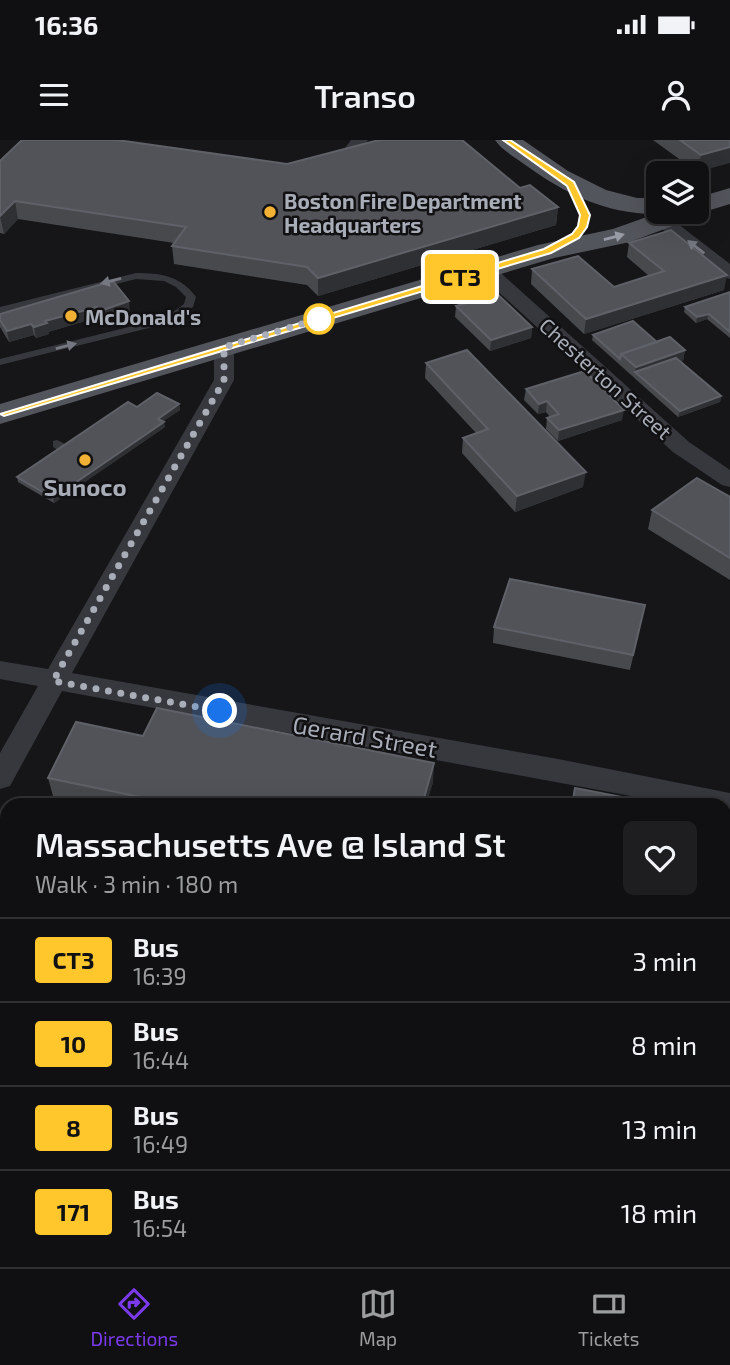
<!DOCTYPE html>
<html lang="en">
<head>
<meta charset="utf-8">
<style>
	body { margin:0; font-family:"Exo 2",sans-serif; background:#1e1e20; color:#f1f3f6; height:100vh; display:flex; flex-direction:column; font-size:26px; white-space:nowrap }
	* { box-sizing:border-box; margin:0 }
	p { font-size:23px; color:#9c9d9f }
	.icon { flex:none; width:38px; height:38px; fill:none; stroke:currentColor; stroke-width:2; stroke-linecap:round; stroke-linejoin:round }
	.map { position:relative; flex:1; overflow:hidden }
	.details { position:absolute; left:0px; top:658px; width:732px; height:469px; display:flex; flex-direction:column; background:#101012; border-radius:21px 21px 0 0; box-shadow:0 7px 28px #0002,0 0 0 2px #303032 }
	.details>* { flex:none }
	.badge { padding:0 14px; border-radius:5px; font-size:24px; line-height:46px }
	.tools { position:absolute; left:646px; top:21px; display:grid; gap:14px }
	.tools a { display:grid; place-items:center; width:63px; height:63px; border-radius:10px; background:#101012; box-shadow:0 7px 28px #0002,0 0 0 2px #303032; font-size:35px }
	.you { position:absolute; width:35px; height:35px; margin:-18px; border:5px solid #fff; border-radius:50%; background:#1a73e8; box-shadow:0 0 0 10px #1a73e833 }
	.map>.badge { position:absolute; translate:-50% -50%; box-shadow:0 0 0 4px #fff }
	.round { display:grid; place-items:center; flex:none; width:74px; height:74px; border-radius:10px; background:#1e1e20 }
	.headline { display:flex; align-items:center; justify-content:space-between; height:119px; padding:0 35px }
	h1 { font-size:33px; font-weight:600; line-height:52px }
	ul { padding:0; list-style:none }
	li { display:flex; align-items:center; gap:21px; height:84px; padding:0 35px; border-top:2px solid #303032 }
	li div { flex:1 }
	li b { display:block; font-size:26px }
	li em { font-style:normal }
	li .badge { min-width:77px; font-weight:700; text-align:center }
	.status { display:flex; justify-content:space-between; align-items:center; height:49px; padding:0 35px; background:#101012; direction:ltr }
	.status svg { height:19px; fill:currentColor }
	header { display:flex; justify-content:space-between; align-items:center; height:91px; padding:0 35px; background:#101012; font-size:32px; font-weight:600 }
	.tabs { display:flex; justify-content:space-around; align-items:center; height:98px; border-top:2px solid #303032; background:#101012; font-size:19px; color:#9c9d9f }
	.tabs a { display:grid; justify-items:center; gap:4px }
	.tabs .active { color:#7c3aed }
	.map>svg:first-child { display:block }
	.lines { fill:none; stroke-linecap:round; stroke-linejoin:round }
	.service { fill:#37383d; fill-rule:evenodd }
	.minor { fill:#37383d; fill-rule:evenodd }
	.primary { fill:#53555c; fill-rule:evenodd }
	.wall { fill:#47494d }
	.shaded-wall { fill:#2f3033 }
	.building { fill:#525359; stroke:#5f6168; stroke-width:2 }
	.oneway { fill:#979ba6 }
	.oneway2 { fill:#757881 }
	.line { fill:#ffc72c; stroke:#fff; stroke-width:2 }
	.walk { stroke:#a8adb8; stroke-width:7; stroke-dasharray:0 12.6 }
	.poi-dot { fill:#f2b134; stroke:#111113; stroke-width:2.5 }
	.stop-dot { fill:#fff; stroke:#ffc72c; stroke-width:3.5 }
	.labels { text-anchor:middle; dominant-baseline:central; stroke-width:5; stroke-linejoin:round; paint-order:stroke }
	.far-poi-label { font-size:21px; font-weight:bold; fill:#a8adb8; stroke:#111113; text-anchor:start }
	.far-street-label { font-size:21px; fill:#a8adb8; stroke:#111113 }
	.poi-label { font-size:24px; font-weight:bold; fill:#a8adb8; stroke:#111113 }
	.street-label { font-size:24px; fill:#a8adb8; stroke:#111113 }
</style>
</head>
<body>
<div class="status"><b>16:36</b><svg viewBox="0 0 49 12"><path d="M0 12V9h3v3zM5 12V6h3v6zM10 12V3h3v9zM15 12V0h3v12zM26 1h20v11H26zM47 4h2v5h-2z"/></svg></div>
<header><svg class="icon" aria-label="menu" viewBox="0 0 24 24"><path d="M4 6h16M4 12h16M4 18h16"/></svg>Transo<svg class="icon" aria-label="person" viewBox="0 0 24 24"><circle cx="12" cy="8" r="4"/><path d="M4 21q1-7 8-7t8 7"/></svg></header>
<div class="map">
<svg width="730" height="1127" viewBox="0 0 730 1127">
	<rect width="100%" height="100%" fill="#161618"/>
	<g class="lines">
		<path class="service" d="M136 133C161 133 181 136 196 157L193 167 173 182 0 225V219L165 178 184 164 186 157 176 147 164 141 136 139 0 173V167Z
			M57 300 71 307V313H63L53 307V301Z"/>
		<path class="minor" d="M351 0H368L354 20H342L339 16Z
			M663 76 669 77 730 124V139L723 137 657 85 654 81Z
			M486 124 493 126 689 302 730 330V347L722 345 673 312 479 134 476 130Z
			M224 201 231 203 234 207V240L72 533 558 619 730 653V675L724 674V665H680L62 551 10 646 0 649V613L38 546 0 539V521L48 529 214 240V207L217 203Z"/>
		<path class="primary" d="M495 0H523L568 31 606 50 637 58H658V72H696V58L730 48V64L697 74 694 78 630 102 554 118 0 284V264L538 105 613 89 655 74C605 74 564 53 524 24 514 17 502 10 495 0Z"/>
	</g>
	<path class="wall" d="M653 0H730L697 32Z
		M0 21 287 24 520 48 558 67 556 85 318 156 307 145 174 124 172 106 174 103 18 79 4 94 0 93Z
		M629 103 724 150 584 194 531 144 532 129 614 147 649 136 627 117Z
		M113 141 130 172 102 182 99 177 48 192 49 194 36 198 34 195 9 202 0 187V174Z
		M730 152V198L707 179 696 183 684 172 685 167Z
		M474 153 532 187 531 198 490 211 455 177 456 166 473 161Z
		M593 195 657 202 685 210 683 221H681L721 256 720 262 678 277 592 200Z
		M426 223 583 347 515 372 462 313 463 298 476 293 425 238Z
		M526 249 622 280 558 301 546 289 547 278 550 277 546 272 538 274 524 260Z
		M179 264 180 270 163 281 165 287 54 363 18 342 17 337 137 267Z
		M730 357V440L648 389 652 370Z
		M645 465 630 530 493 503 494 487Z
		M143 596 433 642 426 665H95L53 656 48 638Z
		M724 718 730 719V853L724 852Z"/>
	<path class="shaded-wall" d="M730 7V23L697 32 701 15Z
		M15 61 18 79 4 94 0 76Z
		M558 67 556 85 318 156V138Z
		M727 135 724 150 584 194 586 179Z
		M129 161 130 172 102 182 100 171Z
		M97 167 99 177 48 192 49 194 36 198 34 187 45 181Z
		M709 174 707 179 696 183 697 177Z
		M31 184 34 195 9 202 7 191Z
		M532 187 531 198 490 211 491 200Z
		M685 210 683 221 640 236 635 232 634 237 636 227Z
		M721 256 720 262 678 277 680 271Z
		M547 261 546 272 538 274 539 264Z
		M179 264 180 270 159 284 158 279Z
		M624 270 622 280 558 301 559 290Z
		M164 282 165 287 54 363 53 358Z
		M586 332 583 347 515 372 517 356Z
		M434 623 433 642 426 665H422Z"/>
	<path class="building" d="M22 0H117L287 24 379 0H462L520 48 530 45 558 67 318 138 307 127 172 106 186 87 15 61 0 76V21Z
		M680 0H730V7L701 15Z
		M671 90 727 135 586 179 532 129 578 116 614 147 664 131 629 103Z
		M113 141 129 161 100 171 97 167 45 181 47 183 34 187 31 184 7 191 0 180V174Z
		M491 148 532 187 491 200 456 166 480 159 474 153Z
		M730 152V192L709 174 697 177 685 167Z
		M633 181 657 202 621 214 620 219 593 195Z
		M670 197 685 210 636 227 621 214Z
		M467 210 586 332 517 356 463 298 488 289 426 223Z
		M676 218 721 256 680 271 635 232Z
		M585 231 624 270 559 290 547 278 559 274 547 261 539 264 526 249Z
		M157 253 179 264 158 279 164 282 53 358 17 337 128 262 137 267Z
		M697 338 730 357V418L652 370Z
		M510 439 645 465 633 515 494 487Z
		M157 568 434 623 422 665H179L48 638 76 582 143 596Z
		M575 648 663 665H572Z
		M724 718 730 719V834L724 833Z"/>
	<defs><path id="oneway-solid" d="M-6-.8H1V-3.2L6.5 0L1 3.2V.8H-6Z" transform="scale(1.75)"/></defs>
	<use class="oneway" href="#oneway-solid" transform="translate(614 97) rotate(-15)"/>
	<g class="oneway2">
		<use href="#oneway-solid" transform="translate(696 107) rotate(-142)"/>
		<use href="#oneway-solid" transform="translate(111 141) rotate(166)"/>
		<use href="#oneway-solid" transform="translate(66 206) rotate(-14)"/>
	</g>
	<path class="line" d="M503 0H510L574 42 590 75 587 87 579 98 551 113 4 276 0 274 544 109 572 94 578 86 580 75 567 46Z"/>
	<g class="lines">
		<path class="walk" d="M220 571 53 541 218 251 224 240V207L319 179"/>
	</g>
	<g class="poi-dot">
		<circle cx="270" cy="72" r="7"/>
		<circle cx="71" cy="176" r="7"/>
		<circle cx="85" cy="320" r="7"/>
	</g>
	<circle class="stop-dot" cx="319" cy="179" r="14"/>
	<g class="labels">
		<g class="far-poi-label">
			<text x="284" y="60">Boston Fire Department<tspan x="284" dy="24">Headquarters</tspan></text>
			<text x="85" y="176">McDonald's</text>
		</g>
		<g class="far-street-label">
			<text transform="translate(606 238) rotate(42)">Chesterton Street</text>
		</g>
		<g class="poi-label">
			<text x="85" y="346">Sunoco</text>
		</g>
		<g class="street-label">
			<text transform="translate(365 596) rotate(10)">Gerard Street</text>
		</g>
	</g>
</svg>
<div class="tools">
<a><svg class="icon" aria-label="layers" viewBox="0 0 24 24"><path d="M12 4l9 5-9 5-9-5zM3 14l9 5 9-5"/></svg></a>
</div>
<div class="you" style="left:220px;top:571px"></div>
<b class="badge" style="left:460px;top:137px;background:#ffc72c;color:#111">CT3</b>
<section class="details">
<div class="headline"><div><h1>Massachusetts Ave @ Island St</h1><p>Walk · 3 min · 180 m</p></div><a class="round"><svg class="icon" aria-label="heart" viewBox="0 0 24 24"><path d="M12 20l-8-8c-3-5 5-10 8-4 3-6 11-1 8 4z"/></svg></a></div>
<ul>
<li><span class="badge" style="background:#ffc72c;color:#111">CT3</span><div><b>Bus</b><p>16:39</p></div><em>3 min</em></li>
<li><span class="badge" style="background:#ffc72c;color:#111">10</span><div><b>Bus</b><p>16:44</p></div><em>8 min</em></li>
<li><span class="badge" style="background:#ffc72c;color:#111">8</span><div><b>Bus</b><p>16:49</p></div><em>13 min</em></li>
<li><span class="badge" style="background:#ffc72c;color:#111">171</span><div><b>Bus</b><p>16:54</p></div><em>18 min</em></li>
</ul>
</section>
</div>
<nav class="tabs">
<a class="active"><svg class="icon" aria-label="directions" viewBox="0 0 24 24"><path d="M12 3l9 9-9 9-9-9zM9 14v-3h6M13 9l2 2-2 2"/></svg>Directions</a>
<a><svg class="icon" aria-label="map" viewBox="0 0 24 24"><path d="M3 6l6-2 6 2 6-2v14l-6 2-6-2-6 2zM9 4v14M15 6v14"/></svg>Map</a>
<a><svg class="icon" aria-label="tickets" viewBox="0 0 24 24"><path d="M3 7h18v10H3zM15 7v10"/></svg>Tickets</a>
</nav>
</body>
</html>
